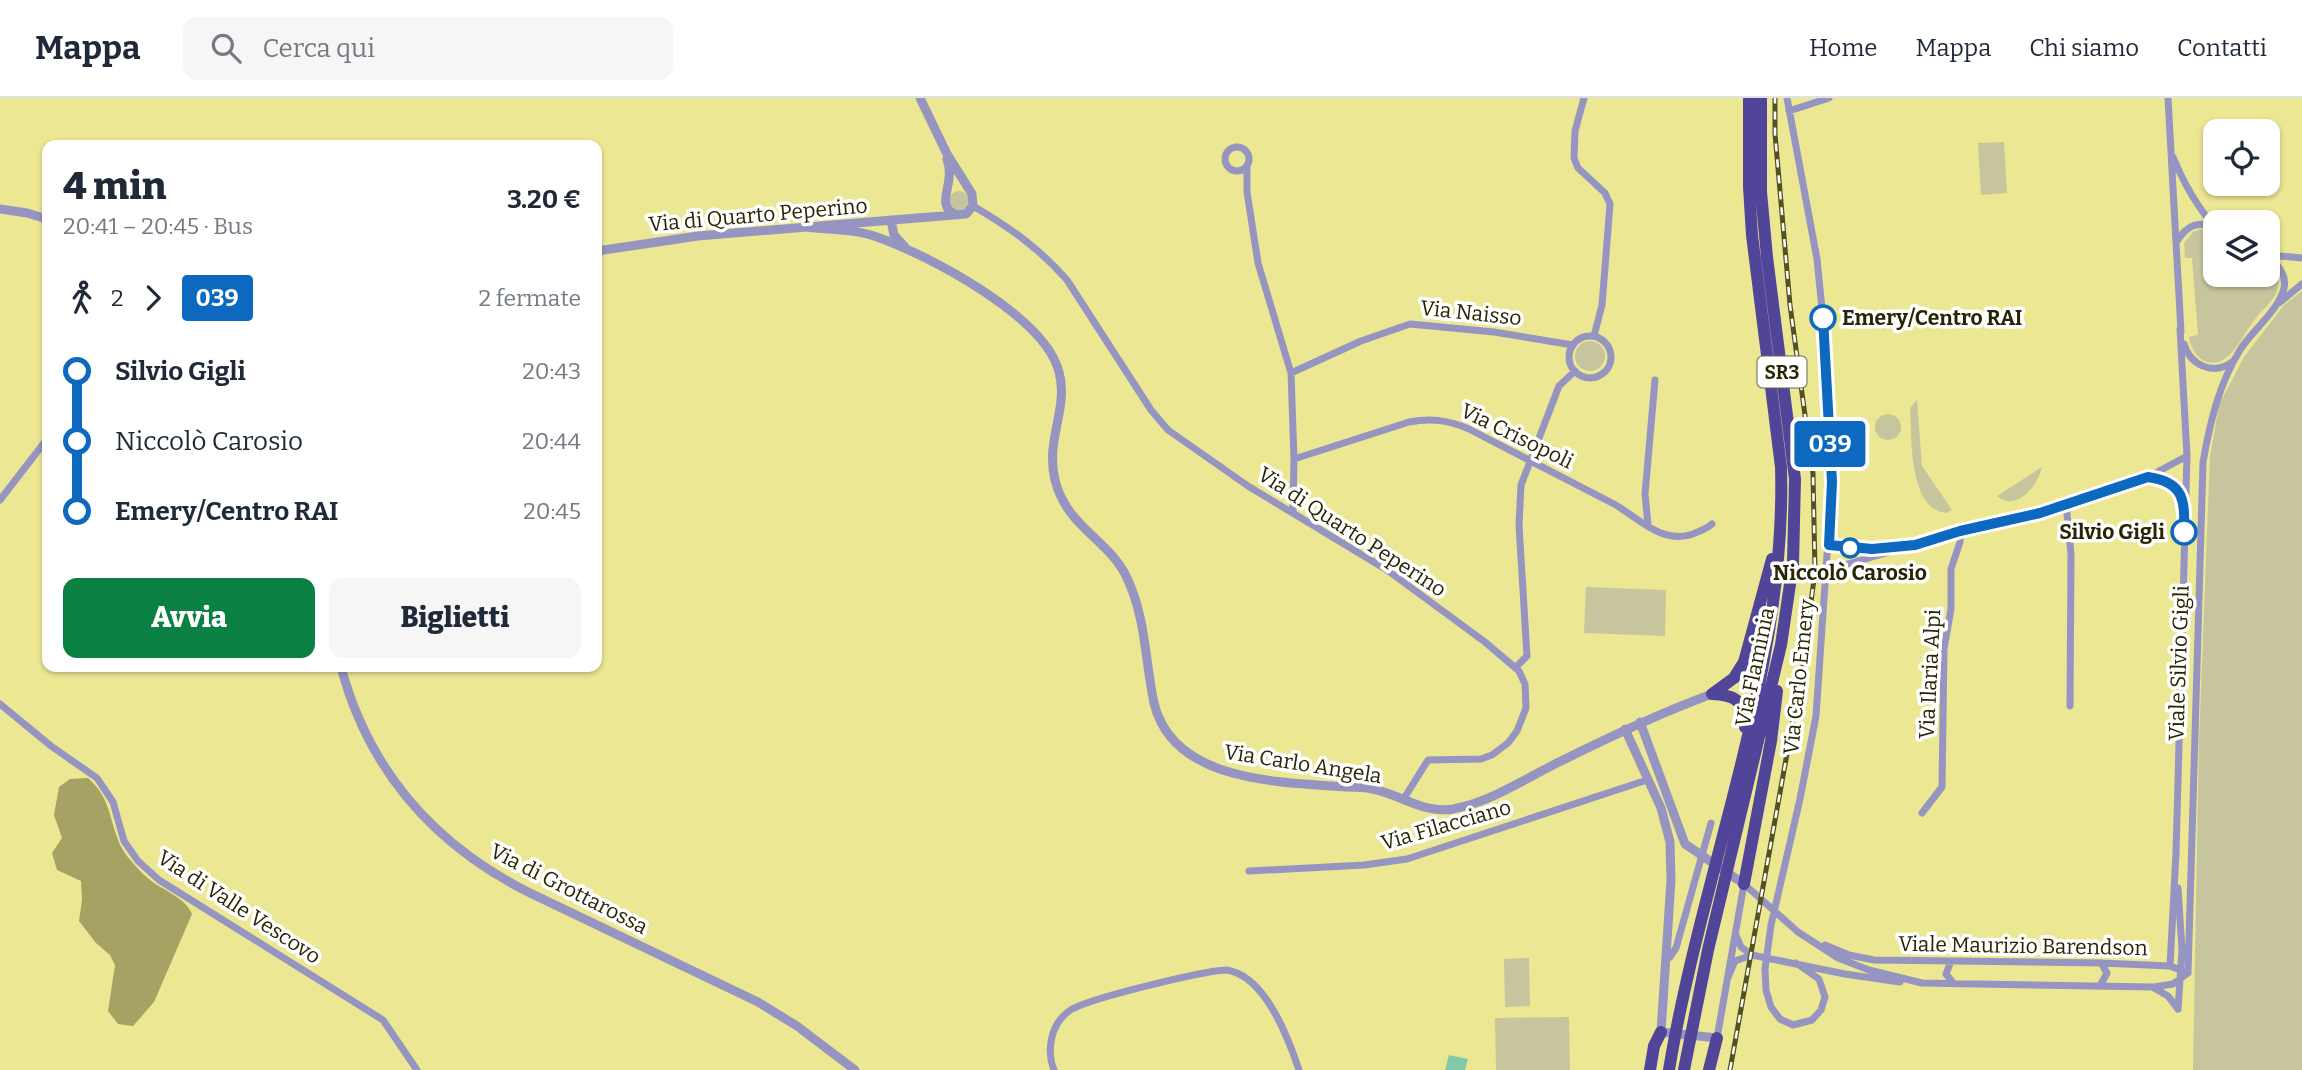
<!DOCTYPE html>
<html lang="it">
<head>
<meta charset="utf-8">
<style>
	body { margin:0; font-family:Bitter,serif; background:#f6f6f7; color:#1f2937; height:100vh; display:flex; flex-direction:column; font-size:26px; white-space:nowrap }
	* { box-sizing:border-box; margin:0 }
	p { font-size:23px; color:#747a83 }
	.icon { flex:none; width:38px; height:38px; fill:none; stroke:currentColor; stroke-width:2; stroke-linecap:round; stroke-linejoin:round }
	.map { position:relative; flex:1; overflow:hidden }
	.details { position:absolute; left:42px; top:42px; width:560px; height:532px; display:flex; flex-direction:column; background:#fff; border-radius:14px; box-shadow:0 2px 5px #0004 }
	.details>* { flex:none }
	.badge { padding:0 14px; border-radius:5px; font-size:24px; line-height:46px }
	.fabs { position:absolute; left:2203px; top:21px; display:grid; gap:14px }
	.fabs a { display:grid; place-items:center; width:77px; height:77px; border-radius:14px; background:#fff; box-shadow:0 2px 5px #0004; font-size:35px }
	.map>.badge { position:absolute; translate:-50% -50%; box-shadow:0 0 0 4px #fff }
	.legs { display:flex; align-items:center; gap:10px; height:77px; padding:0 21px; font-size:23px }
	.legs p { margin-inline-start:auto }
	.overview { display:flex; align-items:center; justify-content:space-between; height:119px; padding:0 21px }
	h1 { font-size:38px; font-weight:800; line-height:52px }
	.cta { display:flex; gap:14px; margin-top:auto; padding:14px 21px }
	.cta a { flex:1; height:80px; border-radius:14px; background:#0b8043; color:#fff; font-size:28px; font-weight:800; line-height:80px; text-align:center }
	.cta a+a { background:#f6f6f7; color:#1f2937 }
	ul { padding:0 21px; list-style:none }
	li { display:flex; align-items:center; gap:24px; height:70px; font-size:26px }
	li i { display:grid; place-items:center; width:10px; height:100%; margin:0 9px; background:currentColor }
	li i::after { content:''; width:18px; height:18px; margin:-9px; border:5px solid; border-radius:50%; background:#fff }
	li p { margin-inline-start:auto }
	li:first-child i { background:linear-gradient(#0000 50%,currentColor 0) }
	li:last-child i { background:linear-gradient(currentColor 50%,#0000 0) }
	header { display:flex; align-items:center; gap:42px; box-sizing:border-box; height:98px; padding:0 35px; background:#fff; border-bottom:2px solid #e0e1e3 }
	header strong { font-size:33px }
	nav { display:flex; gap:38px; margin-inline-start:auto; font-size:24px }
	.search { width:490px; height:63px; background:#f6f6f7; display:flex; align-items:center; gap:18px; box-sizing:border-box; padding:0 24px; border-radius:14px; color:#747a83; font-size:26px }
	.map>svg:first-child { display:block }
	.green { fill:#c7c59e }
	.forest { fill:#a5a264 }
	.water { fill:#82c8aa }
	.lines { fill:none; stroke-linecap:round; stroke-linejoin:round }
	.minor { stroke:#9695c1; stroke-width:7 }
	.tertiary { stroke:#9695c1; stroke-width:9 }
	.trunk { stroke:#504598; stroke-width:12 }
	.rail-casing { stroke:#545022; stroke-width:5 }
	.rail { stroke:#fff; stroke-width:2.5; stroke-dasharray:8; stroke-linecap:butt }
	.line-1-casing { stroke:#fff; stroke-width:16 }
	.line-1 { stroke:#0c69bf; stroke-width:10 }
	.stop-1-dot { fill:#fff; stroke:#0c69bf; stroke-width:3.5 }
	.labels { text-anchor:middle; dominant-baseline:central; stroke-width:7; stroke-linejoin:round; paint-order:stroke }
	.shield { fill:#fff; stroke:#68664e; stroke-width:2 }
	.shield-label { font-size:19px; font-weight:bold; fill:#282502 }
	.street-label { font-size:21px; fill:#282502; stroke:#fff }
	.stop-label { font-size:21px; font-weight:bold; fill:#282502; stroke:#fff; text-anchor:start }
</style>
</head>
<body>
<header>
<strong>Mappa</strong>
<div class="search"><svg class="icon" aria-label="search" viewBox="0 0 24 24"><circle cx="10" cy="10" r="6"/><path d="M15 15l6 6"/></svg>Cerca qui</div>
<nav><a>Home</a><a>Mappa</a><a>Chi siamo</a><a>Contatti</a></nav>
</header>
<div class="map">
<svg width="2302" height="972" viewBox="0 0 2302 972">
	<rect width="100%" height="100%" fill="#ece793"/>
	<path class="green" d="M2004 44 2007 95 1981 97 1978 45Z
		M949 103a10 10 0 1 1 20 0a10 10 0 1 1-20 0Z
		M2200 131 2215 139 2216 177H2268V167C2275 172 2280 180 2278 190 2276 201 2263 211 2256 220 2247 231 2237 252 2227 259 2208 274 2192 257 2189 239L2198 237 2192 160H2185L2184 145 2193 134Z
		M2302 193V972H2193L2199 642 2210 359 2219 307 2244 259 2284 207Z
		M1575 258a15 15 0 1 1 30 0a15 15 0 1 1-30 0Z
		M1917 302 1922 368 1952 412 1946 415C1908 411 1912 338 1910 310Z
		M1875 329a13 13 0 1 1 26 0a13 13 0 1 1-26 0Z
		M2042 369C2038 387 2017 415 1997 398Z
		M1586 489 1666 492 1665 538 1584 535Z
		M1529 860 1530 908 1505 909 1504 861Z
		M1569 919 1570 972H1496L1495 920Z"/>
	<path class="forest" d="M88 680C115 703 108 732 127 758 134 766 141 775 150 782 164 793 185 799 192 816L154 904 133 928 118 926 108 913 115 867 110 857 96 845 79 823 82 802 81 783 57 772 52 755 62 740 54 717 59 689 70 681Z"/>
	<path class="water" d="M1449 957 1468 961 1465 972H1445Z"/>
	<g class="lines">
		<path class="minor" d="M1584 0 1575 33 1574 60 1578 70 1605 95 1610 106 1602 207 1594 238
			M1787 0 1817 161 1823 221 1832 384 1816 618 1800 701 1771 827 1765 871 1766 892 1771 909 1780 921 1793 927 1812 922 1821 912 1825 899 1819 881 1796 865
			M2168 0 2181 234
			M1789 13 1829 0
			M1225 61a12 12 0 1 1 24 0a12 12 0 1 1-24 0Z
			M2173 59C2184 86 2196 108 2216 130
			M1247 68V94L1258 165 1291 275 1294 361 1293 413
			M973 108C1009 129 1039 150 1067 182L1151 312 1168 332 1248 388 1387 472 1485 544 1519 573 1525 586 1526 610 1517 633 1508 645 1492 657 1481 661 1428 662 1403 702
			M2177 143C2186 129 2197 122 2213 129
			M2268 157 2302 160
			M2279 205 2302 186
			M1569 259a21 21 0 1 1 42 0a21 21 0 1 1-42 0Z
			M2184 246C2190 267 2213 278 2232 264
			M1291 275 1361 243 1410 226 1494 234 1573 247
			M1294 361 1409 324C1431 320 1448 322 1469 331L1614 406C1639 420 1662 447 1693 436 1700 433 1706 431 1712 426
			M2149 379C2171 382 2174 386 2184 405
			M0 402 47 341
			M2066 406 2071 456 2070 608
			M1648 427 1645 396 1655 282
			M1829 447 1862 451 1893 450
			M1827 472 1969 431 2040 415 2148 379 2187 358
			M1516 569 1527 558 1519 427 1521 387 1559 288 1575 273
			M0 606 51 648 97 680 113 704 124 743 138 763 159 782 383 922 417 972
			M1922 715 1942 689 1944 551 1951 511V471L1960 444V433
			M1249 773 1364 767 1407 761 1647 682
			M1744 786 1798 834 1838 860 1869 872 1922 885 2154 889 2173 886 2188 875
			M2178 790 2182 852 2178 911
			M1736 837 1741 849 1752 857
			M1825 847 1849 857 1874 862 2101 865 2170 868 2188 875
			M1666 861 1670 859 1676 850 1711 725
			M1951 863 1946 876 1954 886
			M2170 868 2176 755 2187 358 2180 231
			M2188 875 2203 364C2210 324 2219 286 2240 252 2253 231 2278 214 2284 190 2287 176 2278 167 2268 159
			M1727 882 1735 863 1752 857 1845 876 1900 884
			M2100 888 2107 875 2101 865
			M2154 890 2168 898 2178 911
			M1717 940 1744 786
			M1054 972C1046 952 1051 926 1069 913 1085 901 1203 873 1226 872 1265 877 1288 939 1299 972"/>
		<path class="tertiary" d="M947 61C949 67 950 73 949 80 948 95 938 110 957 117
			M0 111 27 115 47 121
			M891 122 894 137 905 149
			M806 129C829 132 855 131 877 139 928 157 1045 218 1059 274 1069 310 1045 342 1055 382 1067 430 1109 441 1127 480 1146 520 1145 563 1154 605 1173 685 1281 684 1347 689 1355 689 1364 689 1372 691 1400 696 1423 716 1453 711 1489 704 1520 684 1553 667 1605 641 1657 616 1712 596
			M597 153 698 138 966 116 973 108 972 96 947 56 920 0
			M341 569C369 673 433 746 528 794L758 904 797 928 855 972
			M1640 624 1685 746 1744 786
			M1625 631 1661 710 1670 744 1671 782 1661 934 1717 940"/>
		<path class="trunk" d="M1712 596 1734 580 1744 564 1772 461
			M1712 596C1737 597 1744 603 1745 629
			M1744 786 1771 643 1777 593
			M1650 972 1654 948 1661 934
			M1669 972C1702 771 1787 575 1781 369L1752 137 1749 89V0
			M1684 972 1708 852 1781 547 1793 466 1795 381 1767 159 1761 94V0
			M1709 972 1717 940"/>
		<g class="rail-casing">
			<path id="rail" d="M1730 972 1803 567 1815 473 1813 376 1790 207 1775 36V0"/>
		</g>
		<use href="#rail" class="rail"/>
	</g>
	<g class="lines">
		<g class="line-1-casing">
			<path id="line-1" d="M1823 220 1832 384 1829 447 1872 451 1915 447 1960 433 2040 415 2148 379C2184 384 2185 402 2184 434"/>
		</g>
		<use href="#line-1" class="line-1"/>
	</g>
	<g class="stop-1-dot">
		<circle cx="1823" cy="220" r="12"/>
		<circle cx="2184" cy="434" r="12"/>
		<circle cx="1850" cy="450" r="9"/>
	</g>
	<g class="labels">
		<rect class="shield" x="1757.5" y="258.5" width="49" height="31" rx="5"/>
		<g class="shield-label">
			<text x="1782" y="274">SR3</text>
		</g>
		<g class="street-label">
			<text transform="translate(758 117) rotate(-5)">Via di Quarto Peperino</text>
			<text transform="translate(1471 215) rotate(6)">Via Naisso</text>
			<text transform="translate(1517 338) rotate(26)">Via Crisopoli</text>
			<text transform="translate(1352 434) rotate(33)">Via di Quarto Peperino</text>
			<text transform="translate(2179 565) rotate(-88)">Viale Silvio Gigli</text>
			<text transform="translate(1755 569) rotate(-78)">Via Flaminia</text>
			<text transform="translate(1930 576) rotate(-87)">Via Ilaria Alpi</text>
			<text transform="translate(1799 579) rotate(-84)">Via Carlo Emery</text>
			<text transform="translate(1303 666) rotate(9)">Via Carlo Angela</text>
			<text transform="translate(1446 727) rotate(-16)">Via Filacciano</text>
			<text transform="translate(569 791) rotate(27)">Via di Grottarossa</text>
			<text transform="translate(239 809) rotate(33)">Via di Valle Vescovo</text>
			<text transform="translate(2023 848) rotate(1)">Viale Maurizio Barendson</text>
		</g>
		<g class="stop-label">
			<text x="1842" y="220">Emery/Centro RAI</text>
			<text x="2165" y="434" text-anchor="end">Silvio Gigli</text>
			<text x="1850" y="475" text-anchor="middle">Niccolò Carosio</text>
		</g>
	</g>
</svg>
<div class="fabs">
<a><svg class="icon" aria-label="locate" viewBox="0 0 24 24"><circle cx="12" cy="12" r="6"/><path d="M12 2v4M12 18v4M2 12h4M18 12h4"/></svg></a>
<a><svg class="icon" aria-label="layers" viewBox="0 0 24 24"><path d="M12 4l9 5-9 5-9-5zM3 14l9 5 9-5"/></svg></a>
</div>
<b class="badge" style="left:1830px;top:346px;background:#0c69bf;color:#fff">039</b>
<section class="details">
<div class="overview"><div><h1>4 min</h1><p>20:41 – 20:45 · Bus</p></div><b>3.20 €</b></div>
<div class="legs"><svg class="icon" aria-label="walk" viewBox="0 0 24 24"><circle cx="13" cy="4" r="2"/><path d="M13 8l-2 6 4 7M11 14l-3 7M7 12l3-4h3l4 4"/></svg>2<svg class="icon" aria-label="forward" viewBox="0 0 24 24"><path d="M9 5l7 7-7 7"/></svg><b class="badge" style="background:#0c69bf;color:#fff">039</b><p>2 fermate</p></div>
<ul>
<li><i style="color:#0c69bf"></i><b>Silvio Gigli</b><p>20:43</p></li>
<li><i style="color:#0c69bf"></i><span>Niccolò Carosio</span><p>20:44</p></li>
<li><i style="color:#0c69bf"></i><b>Emery/Centro RAI</b><p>20:45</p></li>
</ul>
<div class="cta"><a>Avvia</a><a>Biglietti</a></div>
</section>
</div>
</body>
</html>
